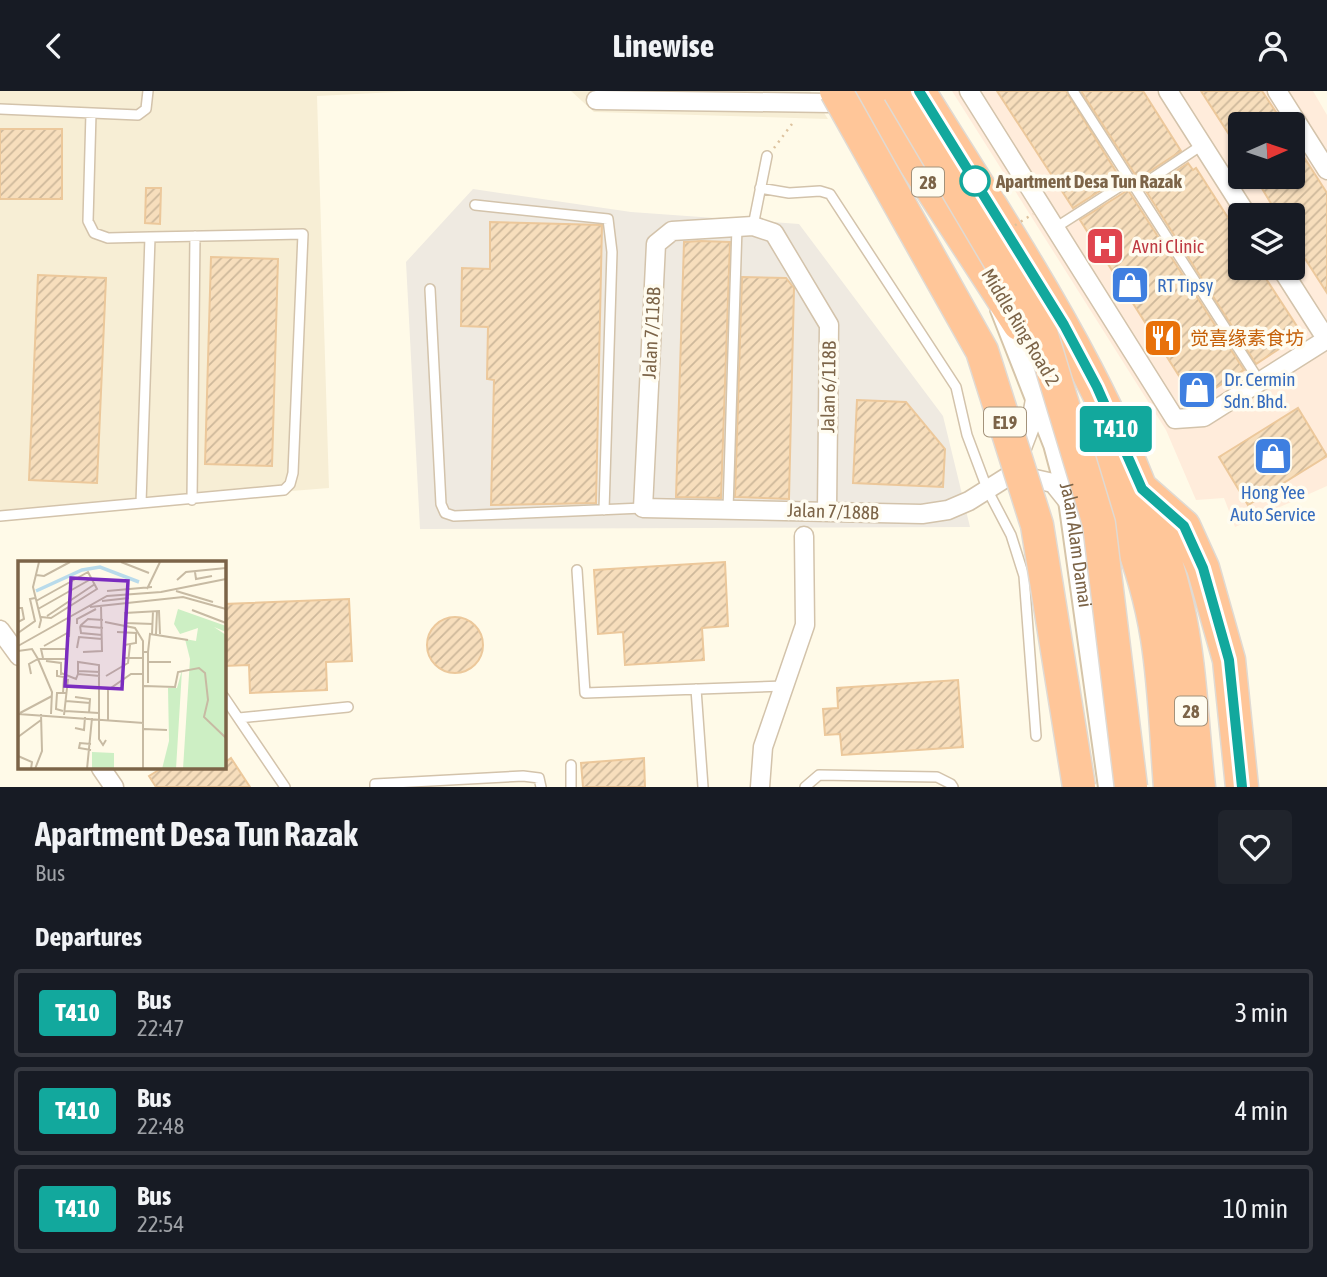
<!DOCTYPE html>
<html lang="en">
<head>
<meta charset="utf-8">
<style>
	body { margin:0; font-family:"Asap Condensed","Noto Sans SC",sans-serif; background:#20242c; color:#f1f3f6; height:100vh; display:flex; flex-direction:column; font-size:26px; white-space:nowrap }
	* { box-sizing:border-box; margin:0 }
	p { font-size:23px; color:#9ea1a6 }
	.icon { flex:none; width:38px; height:38px; fill:none; stroke:currentColor; stroke-width:2; stroke-linecap:round; stroke-linejoin:round }
	.map { position:relative; height:696px; overflow:hidden }
	.panel { display:flex; flex-direction:column; background:#171b24; flex:1 }
	.panel>* { flex:none }
	.badge { padding:0 14px; border-radius:5px; font-size:24px; line-height:46px }
	.needle { width:46px; rotate:87deg }
	.controls { position:absolute; left:1228px; top:21px; display:grid; gap:14px }
	.controls a { display:grid; place-items:center; width:77px; height:77px; border-radius:7px; background:#171b24; box-shadow:0 2px 5px #0004; font-size:35px }
	.map>.badge { position:absolute; translate:-50% -50%; box-shadow:0 0 0 4px #fff }
	h2 { padding:0 35px; font-size:26px; line-height:63px }
	.round { display:grid; place-items:center; flex:none; width:74px; height:74px; border-radius:7px; background:#20242c }
	.overview { display:flex; align-items:center; justify-content:space-between; height:119px; padding:0 35px }
	h1 { font-size:33px; font-weight:700; line-height:52px }
	ul { padding:0; list-style:none }
	li { display:flex; align-items:center; gap:21px; height:88px; margin:0 14px 10px; padding:0 21px; border:4px solid #363941; border-radius:7px }
	li div { flex:1 }
	li b { display:block; font-size:26px }
	li em { font-style:normal }
	li .badge { min-width:77px; font-weight:700; text-align:center }
	header { display:flex; justify-content:space-between; align-items:center; height:91px; padding:0 35px; background:#171b24; font-size:32px; font-weight:700 }
	.map>svg:first-child { display:block }
	.residential { fill:#f7eed5 }
	.commercial { fill:#ffecdb; fill-rule:evenodd }
	.industrial { fill:#efeae1 }
	.building { fill:url(#building-hatch); stroke:#ecc89b; stroke-width:2 }
	.lines { fill:none; stroke-linecap:round; stroke-linejoin:round }
	.lane-casing { stroke:#d3c3ab; stroke-width:12 }
	.street-casing { stroke:#d3c3ab; stroke-width:21 }
	.secondary-casing { stroke:#d6c5a9; stroke-width:28 }
	.highway-casing { stroke:#e0dad3; stroke-width:35 }
	.path { stroke:#ddc29e; stroke-width:2.5; stroke-dasharray:2 5; stroke-linecap:butt }
	.lane { stroke:#fff; stroke-width:9 }
	.street { stroke:#fff; stroke-width:18 }
	.secondary { stroke:#fff; stroke-width:24 }
	.highway { stroke:#ffc699; stroke-width:32 }
	.highway-bridge-casing { stroke:#e0dad3; stroke-width:35; stroke-linecap:butt }
	.path-bridge { stroke:#ddc29e; stroke-width:2.5; stroke-dasharray:2 5; stroke-linecap:butt }
	.highway-bridge { stroke:#ffc699; stroke-width:32 }
	.line-casing { stroke:#fff; stroke-width:16 }
	.line { stroke:#12a89d; stroke-width:10 }
	.stop-dot { fill:#fff; stroke:#12a89d; stroke-width:3.5 }
	.labels { text-anchor:middle; dominant-baseline:central; stroke-width:7; stroke-linejoin:round; paint-order:stroke }
	.shield { fill:#fffcf0; stroke:#a3927a; stroke-width:2 }
	.shield-label { font-size:18px; font-weight:bold; fill:#7c6448 }
	.stop-label { font-size:19px; font-weight:bold; fill:#7c6448; stroke:#fffcf0; text-anchor:start }
	.health-label { font-size:19px; fill:#be3a42; stroke:#fffcf0; text-anchor:start }
	.shop-label { font-size:19px; fill:#366cbe; stroke:#fffcf0; text-anchor:start }
	.street-label { font-size:19px; fill:#7c6448; stroke:#fffcf0 }
	.food-label { font-size:19px; fill:#c56008; stroke:#fffcf0; text-anchor:start }
	.inset-river { fill:none; stroke:#b9dbeb; stroke-width:3.5 }
	.inset-road { fill:none; stroke:#c7baa3; stroke-width:2 }
	.view { fill:#7b2cbf; fill-opacity:0.15; stroke:#7b2cbf; stroke-width:3.5 }
	.inset-edge { fill:none; stroke:#7c6448; stroke-width:3.5 }
</style>
</head>
<body>
<header><svg class="icon" aria-label="back" viewBox="0 0 24 24"><path d="M15 5l-7 7 7 7"/></svg>Linewise<svg class="icon" aria-label="person" viewBox="0 0 24 24"><circle cx="12" cy="8" r="4"/><path d="M4 21q1-7 8-7t8 7"/></svg></header>
<div class="map">
<svg width="1327" height="696" viewBox="0 0 1327 696">
	<defs>
		<pattern id="building-hatch" width="6" height="6" patternUnits="userSpaceOnUse" patternTransform="scale(1.75)"><rect width="6" height="6" fill="#f7debc"/><path d="M-1 1l2-2M0 6l6-6M5 7l2-2" fill="none" stroke="#cdb89b"/></pattern>
	</defs>
	<rect width="100%" height="100%" fill="#fffae8"/>
	<path class="residential" d="M0 0H416L317 5 329 397 0 423Z
		M571 0H810L828 28 594 21Z"/>
	<path class="commercial" d="M952 0H1313L1327 24V395L1235 436 1224 407 1196 409 1166 339ZM1241 33H1293V86H1241ZM1241 124H1293V177H1241Z"/>
	<path class="industrial" d="M473 98 631 121 799 133 943 325 970 436 420 438 406 171Z"/>
	<path class="building" d="M997 0H1066L1120 87 1073 117Z
		M1081 0H1143L1181 60 1138 88Z
		M1201 0H1262L1284 33H1241V62Z
		M0 38H62V108H0Z
		M1293 49 1327 102V202L1293 149V124H1278L1255 86H1293Z
		M1188 72 1193 79 1196 77 1241 147V177H1259L1302 243 1256 273 1146 100Z
		M146 97H161L160 133 145 132Z
		M1128 99 1244 279 1195 310 1080 129Z
		M490 131 602 134 596 412 491 414 494 289 487 288 488 236 461 235 462 177 490 178Z
		M701 150 730 151 721 407 676 406 684 151Z
		M211 166 278 168 272 375 205 373Z
		M38 184 106 187 97 392 29 389Z
		M742 186 786 187 794 197 789 408 735 406Z
		M857 309 906 311 945 358 943 396 853 392Z
		M1298 317 1327 365 1248 414 1219 366Z
		M725 471 728 535 702 537 704 569 625 574 623 541 598 543 594 479Z
		M349 508 352 570 326 571 327 599 250 602 249 574 224 575V513Z
		M427 554a28 28 0 1 1 56 0a28 28 0 1 1-56 0Z
		M958 589 963 656 842 664 840 643 825 644 823 618 838 617 837 597Z
		M231 667 250 696H156L149 685 162 677H224V672Z
		M644 667 645 696H583L581 672Z"/>
	<g class="lines">
		<g class="lane-casing">
			<path id="lane" d="M1073 0 1260 291
				M0 18 138 24 146 18 148 0
				M91 22 88 130 94 142 108 147 150 146 141 412
				M760 97 789 102 820 100 830 103 956 296 967 344 988 400 1011 444 1024 485 1036 645
				M1136 98 1202 54
				M475 114 608 128 612 161 604 419
				M753 135 767 65
				M1055 137 1130 89
				M430 198 441 413 445 422 454 425 643 417
				M192 409 195 145
				M728 418 737 136
				M0 425 284 399 290 393 293 382 303 143 150 146
				M577 479 585 602 785 595
				M696 598 703 696
				M224 606 285 696
				M239 627 348 616
				M375 696V693L523 685 539 687 541 696
				M571 696V674
				M805 696 819 684 937 686 951 693 953 696"/>
		</g>
		<g class="street-casing">
			<path id="street" d="M969 0 1175 328 1204 326 1327 248
				M1168 0 1247 124
				M1277 0 1327 79
				M596 9 832 12 846 9
				M1281 177 1327 249
				M1017 384 1053 392 1069 412
				M827 420 829 234 774 142 753 135 672 140 656 153 643 417 922 423 948 419 969 410 1012 383 1030 336 1036 303
				M0 539 19 565
				M101 677 114 696
				M760 696 763 656 805 534 804 445"/>
		</g>
		<g class="secondary-casing">
			<g id="secondary">
				<path id="s1" d="M1003 218 1056 353 1071 409 1111 696"/>
			</g>
		</g>
		<g class="highway-casing">
			<path id="highway" d="M868 0 1019 233
				M919 0C1020 163 1132 323 1177 512 1191 572 1192 635 1199 696
				M1076 329C1112 398 1145 470 1157 547 1165 596 1166 647 1170 696
				M1143 399 1184 435 1203 477 1229 569 1242 696"/>
		</g>
		<path class="path" d="M774 57 795 29"/>
		<use href="#lane" class="lane"/>
		<use href="#street" class="street"/>
		<use href="#secondary" class="secondary"/>
		<use href="#highway" class="highway"/>
		<g class="highway-bridge-casing">
			<path id="highway-bridge" d="M836 0 982 260 1037 434 1079 696
				M899 0 1040 238 1099 433 1131 696"/>
		</g>
		<path class="path-bridge" d="M1009 138 1033 123"/>
		<use href="#highway-bridge" class="highway-bridge"/>
	</g>
	<g class="lines">
		<g class="line-casing">
			<path id="line" d="M919 0 1064 234 1097 296 1142 398 1184 435 1203 477 1229 569 1242 696"/>
		</g>
		<use href="#line" class="line"/>
	</g>
	<defs>
		<g id="hospital-square" transform="scale(2.0125)"><rect x="-9" y="-9" width="18" height="18" rx="4" fill="#e0444e" stroke="#fffcf0"/><path d="M-5-5h3v3.5h4V-5h3V5h-3V1.5h-4V5h-3Z" fill="#fff"/></g>
		<g id="shop-square" transform="scale(2.0125)"><rect x="-9" y="-9" width="18" height="18" rx="4" fill="#3f7fe0" stroke="#fffcf0"/><path d="M-5-2.5h2.3a2.7 3.5 0 0 1 5.4 0H5L5.5 6h-11ZM-1.5-2.5h3a1.5 2.3 0 0 0-3 0Z" fill="#fff"/></g>
		<g id="restaurant-square" transform="scale(2.0125)"><rect x="-9" y="-9" width="18" height="18" rx="4" fill="#e8710a" stroke="#fffcf0"/><path d="M-5-6h1v4h1v-4h1v4h1v-4h1v5L-1.5 .5V6h-2V.5L-5-1ZM5-6V6H3V1.5H1.5Q1.5-4 5-6Z" fill="#fff"/></g>
	</defs>
	<g fill-rule="evenodd">
		<use href="#hospital-square" x="1105" y="155"/>
		<use href="#shop-square" x="1130" y="194"/>
		<use href="#restaurant-square" x="1163" y="247"/>
		<use href="#shop-square" x="1197" y="299"/>
		<use href="#shop-square" x="1273" y="365"/>
	</g>
	<circle class="stop-dot" cx="975" cy="90" r="14"/>
	<g class="labels">
		<g class="shield">
			<rect x="912" y="76.5" width="32" height="29" rx="5"/>
			<rect x="984" y="316.5" width="42" height="29" rx="5"/>
			<rect x="1175" y="605.5" width="32" height="29" rx="5"/>
		</g>
		<g class="shield-label">
			<text x="928" y="91">28</text>
			<text x="1005" y="331">E19</text>
			<text x="1191" y="620">28</text>
		</g>
		<g class="stop-label">
			<text x="996" y="90">Apartment Desa Tun Razak</text>
		</g>
		<g class="health-label">
			<text x="1132" y="155">Avni Clinic</text>
		</g>
		<g class="shop-label">
			<text x="1157" y="194">RT Tipsy</text>
			<text x="1224" y="288">Dr. Cermin<tspan x="1224" dy="22">Sdn. Bhd.</tspan></text>
			<text x="1273" y="401" text-anchor="middle">Hong Yee<tspan x="1273" dy="22">Auto Service</tspan></text>
		</g>
		<g class="street-label">
			<text transform="translate(1021 236) rotate(59)">Middle Ring Road 2</text>
			<text transform="translate(651 242) rotate(-87)">Jalan 7/118B</text>
			<text transform="translate(828 296) rotate(-89)">Jalan 6/118B</text>
			<text transform="translate(833 420) rotate(2)">Jalan 7/188B</text>
			<text stroke="none"><textPath href="#s1" startOffset="248">Jalan Alam Damai</textPath></text>
		</g>
		<g class="food-label">
			<text x="1190" y="247">觉喜缘素食坊</text>
		</g>
	</g>
	<g transform="translate(18 470)">
		<rect width="208" height="208" fill="#fffae8"/>
		<path d="M160 48 208 65V71L196 66 208 74V208H165L172 98 167 78 178 80 180 67 162 73 156 63ZM164 109 158 208H144L151 180 150 127H159Z" fill="#cdefc4"/>
		<path d="M74 191 96 192V208H74Z" fill="#cdefc4"/>
		<path class="inset-river" d="M18 30 64 9 82 6 121 21"/>
		<path class="inset-road" d="M103 1 131 12M177 11 178 18 194 15M18 14 26 15 52 1M159 19 168 11 208 7M129 28 142 1M89 30 134 26M158 30 195 41M18 40 70 11 79 28 33 57 23 56M84 40 111 37M72 46 165 36 208 48M0 47H4L6 58 0 61M20 48 73 18M174 49 208 62M29 55 77 23M87 61 117 67 125 80V208M59 63V58L78 48M135 63 108 62 107 52 141 50 142 73M62 65 63 72 84 74M62 65 70 58 85 59M62 65 85 67M21 67 23 59 15 26 21 1M99 71 118 72V82L106 84V97H126M0 72 17 60 12 38 17 37M134 73 135 50M138 73 139 50M51 76 52 55M0 85 89 35 143 31 208 18M26 85 51 71M59 87 61 76 84 78M0 90 14 88 20 98 34 131 33 153M65 91 84 90 83 45M126 91H130L132 73 170 79M130 91V122M28 100 43 102V114M130 101H153M39 109V115L46 116 45 132M60 110 82 111M43 112 58 118 60 113 82 115M13 113 11 103 20 98H48V88H23L25 97M60 113V101L81 104V178L85 184 88 179M88 115 110 102 112 84M126 125 157 126 160 111 181 107 187 112 190 139 186 156 208 177M57 136 72 138 71 152M48 140 72 142M45 150 38 148 39 132H48M47 150 81 152M2 152 34 135M0 153 126 162M46 154 50 118M90 159V129L113 113H126M57 167 66 169 67 156M126 168 149 169M0 176 23 159M73 189 61 187 62 182 73 183M0 195 14 201 13 208M17 208 24 190 23 153M69 208 74 157"/>
		<path class="view" d="M53 17 110 20 104 128 47 125Z"/>
		<rect width="208" height="208" class="inset-edge"/>
	</g>
</svg>
<div class="controls">
<a><svg class="needle" viewBox="-14 -14 28 28"><path d="M0-13l5 13h-10z" fill="#e53935"/><path d="M0 13l5-13h-10z" fill="#9ea1a6"/></svg></a>
<a><svg class="icon" aria-label="layers" viewBox="0 0 24 24"><path d="M12 4l9 5-9 5-9-5zM3 14l9 5 9-5"/></svg></a>
</div>
<b class="badge" style="left:1116px;top:338px;background:#12a89d;color:#fff">T410</b>
</div>
<section class="panel">
<div class="overview"><div><h1>Apartment Desa Tun Razak</h1><p>Bus</p></div><a class="round"><svg class="icon" aria-label="heart" viewBox="0 0 24 24"><path d="M12 20l-8-8c-3-5 5-10 8-4 3-6 11-1 8 4z"/></svg></a></div>
<h2>Departures</h2>
<ul>
<li><span class="badge" style="background:#12a89d;color:#fff">T410</span><div><b>Bus</b><p>22:47</p></div><em>3 min</em></li>
<li><span class="badge" style="background:#12a89d;color:#fff">T410</span><div><b>Bus</b><p>22:48</p></div><em>4 min</em></li>
<li><span class="badge" style="background:#12a89d;color:#fff">T410</span><div><b>Bus</b><p>22:54</p></div><em>10 min</em></li>
</ul>
</section>
</body>
</html>
